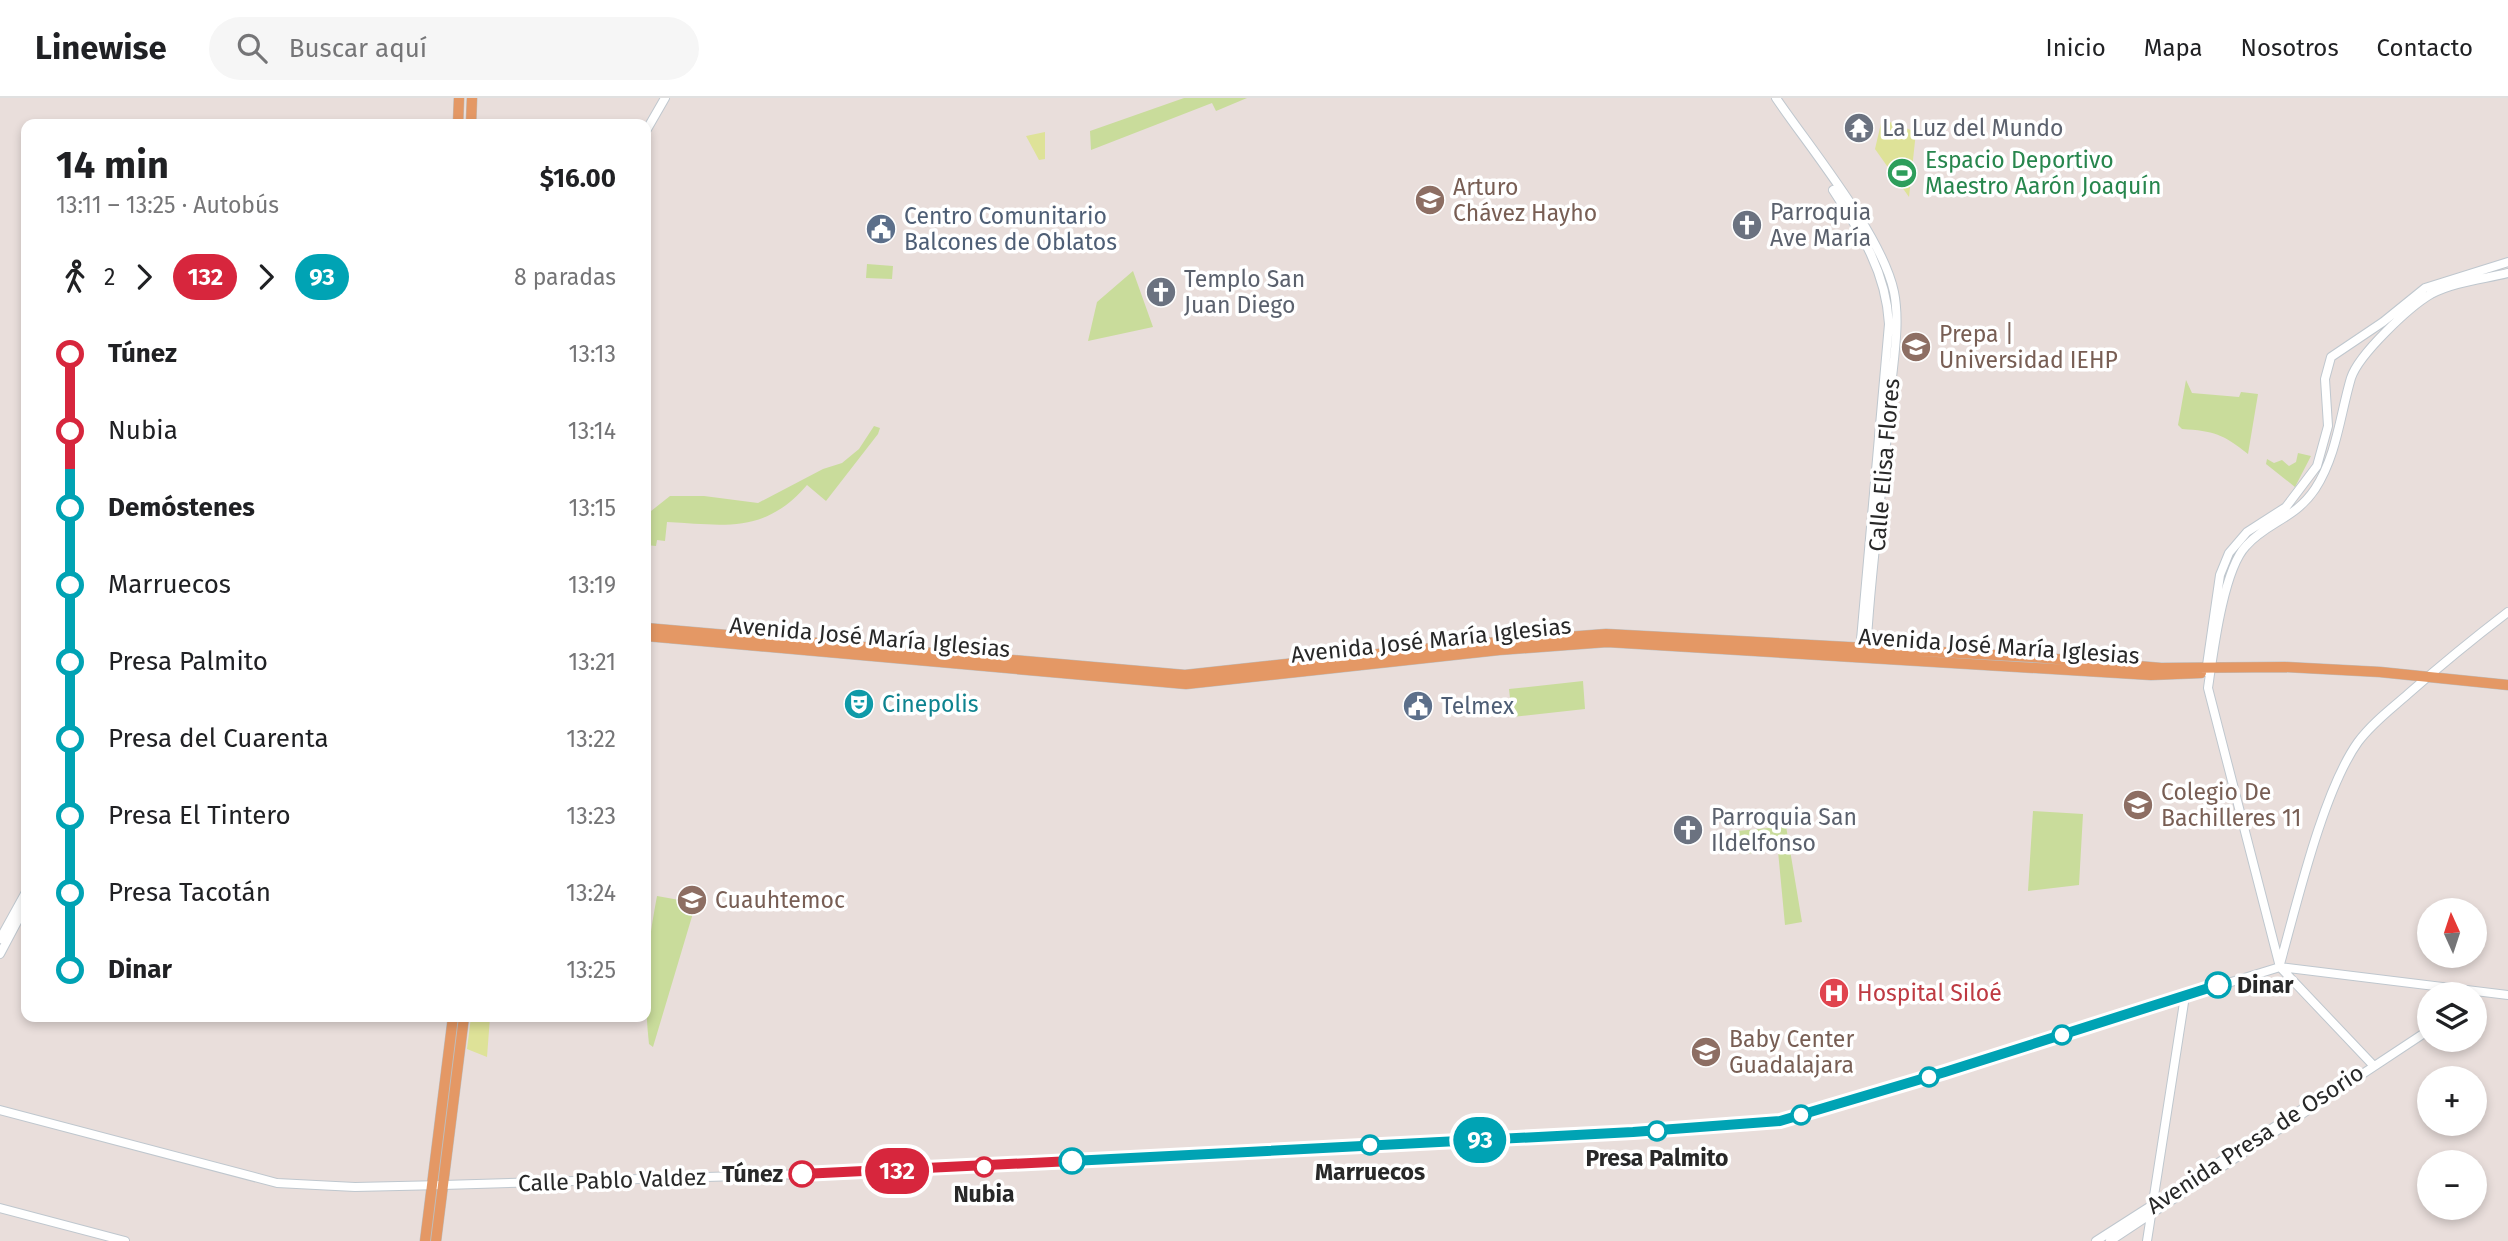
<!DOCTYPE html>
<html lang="es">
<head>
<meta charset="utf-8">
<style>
	body { margin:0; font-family:"Fira Sans",sans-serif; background:#f6f6f6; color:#202124; height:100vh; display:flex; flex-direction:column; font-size:26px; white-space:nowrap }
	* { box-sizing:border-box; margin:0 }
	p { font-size:23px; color:#757577 }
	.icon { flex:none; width:38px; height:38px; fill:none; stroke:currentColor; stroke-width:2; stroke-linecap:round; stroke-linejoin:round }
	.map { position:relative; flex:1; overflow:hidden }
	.details { position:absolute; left:21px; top:21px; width:630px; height:903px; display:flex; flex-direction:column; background:#fff; border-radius:14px; box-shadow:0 4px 10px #0003 }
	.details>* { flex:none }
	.badge { padding:0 14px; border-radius:23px; font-size:24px; line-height:46px }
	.needle { width:46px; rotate:357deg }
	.tools { position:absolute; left:2417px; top:800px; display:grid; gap:14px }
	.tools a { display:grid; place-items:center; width:70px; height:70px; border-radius:50%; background:#fff; box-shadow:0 4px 10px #0003; font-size:35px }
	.map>.badge { position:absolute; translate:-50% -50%; box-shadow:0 0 0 4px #fff }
	.legs { display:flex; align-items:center; gap:10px; height:77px; padding:0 35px; font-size:23px }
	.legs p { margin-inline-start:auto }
	.summary { display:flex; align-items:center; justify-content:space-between; height:119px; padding:0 35px }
	h1 { font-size:38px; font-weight:700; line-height:52px }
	ul { padding:0 35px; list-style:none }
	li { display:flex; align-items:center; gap:24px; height:77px; font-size:26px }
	li i { display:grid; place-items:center; width:10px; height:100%; margin:0 9px; background:currentColor }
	li i::after { content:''; width:18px; height:18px; margin:-9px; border:5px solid; border-radius:50%; background:#fff }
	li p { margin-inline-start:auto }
	li:first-child i { background:linear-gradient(#0000 50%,currentColor 0) }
	li:last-child i { background:linear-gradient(currentColor 50%,#0000 0) }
	header { display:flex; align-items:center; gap:42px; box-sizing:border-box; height:98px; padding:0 35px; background:#fff; border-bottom:2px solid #e0e0e0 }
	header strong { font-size:33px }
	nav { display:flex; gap:38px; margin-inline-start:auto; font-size:24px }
	.search { width:490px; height:63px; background:#f6f6f6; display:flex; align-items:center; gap:18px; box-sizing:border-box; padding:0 24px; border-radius:38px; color:#757577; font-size:26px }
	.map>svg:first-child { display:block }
	.green { fill:#c9dc9b }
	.pitch { fill:#dee298 }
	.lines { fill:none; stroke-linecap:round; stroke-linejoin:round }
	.minor-casing { stroke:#bfc7ce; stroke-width:10 }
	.major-casing { stroke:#bebebe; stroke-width:11 }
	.minor { stroke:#fff; stroke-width:8 }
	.major { stroke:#e49865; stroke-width:10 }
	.line-1-casing { stroke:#fff; stroke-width:16 }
	.line-2-casing { stroke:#fff; stroke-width:16 }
	.line-1 { stroke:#d7263d; stroke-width:10 }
	.line-2 { stroke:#00a3b4; stroke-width:10 }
	.stop-2-dot { fill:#fff; stroke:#00a3b4; stroke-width:3.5 }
	.stop-1-dot { fill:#fff; stroke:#d7263d; stroke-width:3.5 }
	.labels { text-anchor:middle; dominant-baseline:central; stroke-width:7; stroke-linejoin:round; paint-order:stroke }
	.worship-label { font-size:23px; fill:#5b616d; stroke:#fff; text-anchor:start }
	.leisure-label { font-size:23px; fill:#27864d; stroke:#fff; text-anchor:start }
	.education-label { font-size:23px; fill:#785e54; stroke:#fff; text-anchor:start }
	.service-label { font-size:23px; fill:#4e5e75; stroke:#fff; text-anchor:start }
	.street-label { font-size:23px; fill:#282828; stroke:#fff }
	.culture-label { font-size:23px; fill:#0d838f; stroke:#fff; text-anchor:start }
	.stop-label { font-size:23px; font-weight:bold; fill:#282828; stroke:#fff }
	.health-label { font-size:23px; fill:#be3a42; stroke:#fff; text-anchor:start }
</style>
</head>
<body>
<header>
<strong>Linewise</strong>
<div class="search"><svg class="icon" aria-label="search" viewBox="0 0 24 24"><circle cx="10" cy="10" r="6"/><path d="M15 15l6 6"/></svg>Buscar aquí</div>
<nav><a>Inicio</a><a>Mapa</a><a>Nosotros</a><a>Contacto</a></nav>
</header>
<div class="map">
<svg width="2508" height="1143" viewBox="0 0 2508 1143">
	<rect width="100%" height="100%" fill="#e9dedb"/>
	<path class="green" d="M1184 0H1247L1216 13 1212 5 1091 52 1090 33Z
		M867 166 893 168 892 181 866 180Z
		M1133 173 1153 229 1088 243 1097 204Z
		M2186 282 2192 295 2239 299 2241 294 2258 296 2248 356C2223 336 2214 333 2182 331L2178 327Z
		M874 328 880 330 878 336 826 403 807 387C765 436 725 427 667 424L665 443 657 442 656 448 646 447V417L670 398H704L758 405 823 371 842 365 859 351Z
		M2298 355 2311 358 2295 389 2266 366 2267 361 2274 365 2282 362 2289 368 2296 364Z
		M1583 583 1585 611 1512 619 1509 591Z
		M2033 713 2083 716 2079 787 2028 793Z
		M1786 728 1802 824 1785 827 1778 753 1741 756 1738 733Z
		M657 798 696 805 653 949 649 946C643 892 647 851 657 798Z"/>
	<path class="pitch" d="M1882 21 1916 34 1909 99 1875 51Z
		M1045 34V61L1039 62 1026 38Z
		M471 919H490L487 959 467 951Z"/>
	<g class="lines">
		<g class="minor-casing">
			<path id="minor" d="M1776 0C1810 50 1882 137 1894 194 1900 224 1894 258 1891 289 1885 379 1870 468 1866 558
				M646 33 665 0
				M1833 92C1861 135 1886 173 1889 226L1860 553
				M2206 574 2220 477 2229 455 2247 434 2286 409 2317 368 2328 328 2325 281 2331 259 2383 224 2425 190 2508 164
				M0 841 26 794
				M0 856 26 807
				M2280 866C2297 805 2323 693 2358 644 2372 625 2391 611 2408 596 2441 567 2474 540 2508 514
				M2372 966 2280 869 2208 590C2213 556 2223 472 2246 448 2267 424 2295 421 2315 391 2337 357 2340 317 2351 280 2359 256 2409 209 2431 196 2453 184 2484 181 2508 175
				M0 1012 277 1085 355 1089 443 1087 872 1074 1633 1034 1780 1023 2280 869 2508 897
				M0 1110 125 1143
				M2096 1143 2332 992
				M2110 1143 2429 932
				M2147 1143 2185 898"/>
		</g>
		<g class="major-casing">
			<path id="major" d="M458 26 459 0
				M471 26 472 0
				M646 530 1185 577 1460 547 1606 536 2033 559 2161 570 2285 569 2380 574 2508 587
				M646 538 1186 586 1499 552 1607 544 2151 577 2201 575
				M425 1143 453 919
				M436 1143 464 919"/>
		</g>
		<use href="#minor" class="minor"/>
		<use href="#major" class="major"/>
	</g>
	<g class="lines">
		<g class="line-1-casing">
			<path id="line-1" d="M802 1076 1072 1063"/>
		</g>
		<g class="line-2-casing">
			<path id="line-2" d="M1072 1063 1633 1034 1780 1023 1945 974 2218 887"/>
		</g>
		<use href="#line-1" class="line-1"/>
		<use href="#line-2" class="line-2"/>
	</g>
	<defs>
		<g id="temple-disc" transform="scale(1.575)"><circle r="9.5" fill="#6b7280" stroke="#fff"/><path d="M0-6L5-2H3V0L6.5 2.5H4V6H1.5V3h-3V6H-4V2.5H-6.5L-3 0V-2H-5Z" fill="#fff"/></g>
		<g id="stadium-disc" transform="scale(1.575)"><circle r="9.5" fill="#2e9e5b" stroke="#fff"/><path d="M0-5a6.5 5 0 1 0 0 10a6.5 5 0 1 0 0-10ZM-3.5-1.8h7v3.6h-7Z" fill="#fff"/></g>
		<g id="school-disc" transform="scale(1.575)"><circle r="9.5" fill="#8d6e63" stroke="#fff"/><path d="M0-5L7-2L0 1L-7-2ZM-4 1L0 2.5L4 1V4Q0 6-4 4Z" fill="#fff"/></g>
		<g id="church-disc" transform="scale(1.575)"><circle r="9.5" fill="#6b7280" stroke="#fff"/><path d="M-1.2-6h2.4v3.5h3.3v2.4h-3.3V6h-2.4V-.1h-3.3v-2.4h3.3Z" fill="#fff"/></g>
		<g id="civic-disc" transform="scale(1.575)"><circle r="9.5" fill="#5c6f8a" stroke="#fff"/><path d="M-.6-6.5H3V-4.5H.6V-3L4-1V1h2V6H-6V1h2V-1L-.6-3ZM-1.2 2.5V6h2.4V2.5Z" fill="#fff"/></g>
		<g id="university-disc" transform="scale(1.575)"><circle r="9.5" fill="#8d6e63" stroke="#fff"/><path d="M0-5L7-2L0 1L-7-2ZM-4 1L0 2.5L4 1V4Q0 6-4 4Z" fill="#fff"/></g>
		<g id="theatre-disc" transform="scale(1.575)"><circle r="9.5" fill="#0f9aa8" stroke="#fff"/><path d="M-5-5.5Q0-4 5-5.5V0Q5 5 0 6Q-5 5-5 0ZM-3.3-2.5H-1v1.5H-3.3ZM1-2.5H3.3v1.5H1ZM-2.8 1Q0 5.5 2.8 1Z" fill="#fff"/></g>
		<g id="hospital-disc" transform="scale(1.575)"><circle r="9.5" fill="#e0444e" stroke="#fff"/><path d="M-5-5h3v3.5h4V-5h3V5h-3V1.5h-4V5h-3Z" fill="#fff"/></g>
	</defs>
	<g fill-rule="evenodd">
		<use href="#temple-disc" x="1859" y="30"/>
		<use href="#stadium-disc" x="1902" y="75"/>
		<use href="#school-disc" x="1430" y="102"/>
		<use href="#church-disc" x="1747" y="127"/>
		<use href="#civic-disc" x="881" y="131"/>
		<use href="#church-disc" x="1161" y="194"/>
		<use href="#university-disc" x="1916" y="249"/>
		<use href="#theatre-disc" x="859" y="606"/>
		<use href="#civic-disc" x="1418" y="608"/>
		<use href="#university-disc" x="2138" y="707"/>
		<use href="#church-disc" x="1688" y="732"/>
		<use href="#school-disc" x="692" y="802"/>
		<use href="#hospital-disc" x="1834" y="895"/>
		<use href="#school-disc" x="1706" y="954"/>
	</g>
	<g class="stop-2-dot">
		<circle cx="2218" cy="887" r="12"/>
		<circle cx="2062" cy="937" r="9"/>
		<circle cx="1929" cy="979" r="9"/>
		<circle cx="1801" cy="1017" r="9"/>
		<circle cx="1657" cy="1033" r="9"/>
		<circle cx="1370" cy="1047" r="9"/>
		<circle cx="1072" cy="1063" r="12"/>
	</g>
	<g class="stop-1-dot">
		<circle cx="984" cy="1069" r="9"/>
		<circle cx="802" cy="1076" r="12"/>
	</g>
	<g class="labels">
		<g class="worship-label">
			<text x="1882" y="30">La Luz del Mundo</text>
			<text x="1770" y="114">Parroquia<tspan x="1770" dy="26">Ave María</tspan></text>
			<text x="1184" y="181">Templo San<tspan x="1184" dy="26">Juan Diego</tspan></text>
			<text x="1711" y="719">Parroquia San<tspan x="1711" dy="26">Ildelfonso</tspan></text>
		</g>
		<g class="leisure-label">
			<text x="1925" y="62">Espacio Deportivo<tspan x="1925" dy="26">Maestro Aarón Joaquín</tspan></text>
		</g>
		<g class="education-label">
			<text x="1453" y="89">Arturo<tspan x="1453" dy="26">Chávez Hayho</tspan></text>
			<text x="1939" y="236">Prepa |<tspan x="1939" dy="26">Universidad IEHP</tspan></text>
			<text x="2161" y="694">Colegio De<tspan x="2161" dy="26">Bachilleres 11</tspan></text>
			<text x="715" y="802">Cuauhtemoc</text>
			<text x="1729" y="941">Baby Center<tspan x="1729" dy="26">Guadalajara</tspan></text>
		</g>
		<g class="service-label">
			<text x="904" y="118">Centro Comunitario<tspan x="904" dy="26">Balcones de Oblatos</tspan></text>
			<text x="1441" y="608">Telmex</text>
		</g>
		<g class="street-label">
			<text transform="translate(1884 367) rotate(-85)">Calle Elisa Flores</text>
			<text transform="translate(870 539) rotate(5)">Avenida José María Iglesias</text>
			<text transform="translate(1431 542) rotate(-6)">Avenida José María Iglesias</text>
			<text transform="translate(1999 548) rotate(4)">Avenida José María Iglesias</text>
			<text transform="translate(2255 1041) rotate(-33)">Avenida Presa de Osorio</text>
			<text transform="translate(612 1082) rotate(-2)">Calle Pablo Valdez</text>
		</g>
		<g class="culture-label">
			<text x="882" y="606">Cinepolis</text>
		</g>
		<g class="stop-label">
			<text x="2237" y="887" text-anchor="start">Dinar</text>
			<text x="1657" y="1060">Presa Palmito</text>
			<text x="1370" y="1074">Marruecos</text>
			<text x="783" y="1076" text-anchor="end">Túnez</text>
			<text x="984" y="1096">Nubia</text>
		</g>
		<g class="health-label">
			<text x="1857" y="895">Hospital Siloé</text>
		</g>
	</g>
</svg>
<div class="tools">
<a><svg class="needle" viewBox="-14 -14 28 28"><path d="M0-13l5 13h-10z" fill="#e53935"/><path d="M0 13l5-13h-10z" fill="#757577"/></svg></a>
<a><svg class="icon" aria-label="layers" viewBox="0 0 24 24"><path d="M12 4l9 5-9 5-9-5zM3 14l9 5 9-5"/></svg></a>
<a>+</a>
<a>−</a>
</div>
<b class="badge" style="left:897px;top:1073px;background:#d7263d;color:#fff">132</b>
<b class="badge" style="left:1480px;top:1042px;background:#00a3b4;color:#fff">93</b>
<section class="details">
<div class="summary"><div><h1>14 min</h1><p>13:11 – 13:25 · Autobús</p></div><b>$16.00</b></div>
<div class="legs"><svg class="icon" aria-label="walk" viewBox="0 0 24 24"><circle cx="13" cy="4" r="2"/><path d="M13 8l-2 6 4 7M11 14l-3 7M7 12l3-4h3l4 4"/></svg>2<svg class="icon" aria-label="forward" viewBox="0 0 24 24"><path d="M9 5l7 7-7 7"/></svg><b class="badge" style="background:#d7263d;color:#fff">132</b><svg class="icon" aria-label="forward" viewBox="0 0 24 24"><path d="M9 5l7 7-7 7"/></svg><b class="badge" style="background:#00a3b4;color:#fff">93</b><p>8 paradas</p></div>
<ul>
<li><i style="color:#d7263d"></i><b>Túnez</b><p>13:13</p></li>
<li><i style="color:#d7263d"></i><span>Nubia</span><p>13:14</p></li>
<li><i style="color:#00a3b4"></i><b>Demóstenes</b><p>13:15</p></li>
<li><i style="color:#00a3b4"></i><span>Marruecos</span><p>13:19</p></li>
<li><i style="color:#00a3b4"></i><span>Presa Palmito</span><p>13:21</p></li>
<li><i style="color:#00a3b4"></i><span>Presa del Cuarenta</span><p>13:22</p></li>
<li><i style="color:#00a3b4"></i><span>Presa El Tintero</span><p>13:23</p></li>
<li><i style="color:#00a3b4"></i><span>Presa Tacotán</span><p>13:24</p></li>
<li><i style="color:#00a3b4"></i><b>Dinar</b><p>13:25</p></li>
</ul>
</section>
</div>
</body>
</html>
